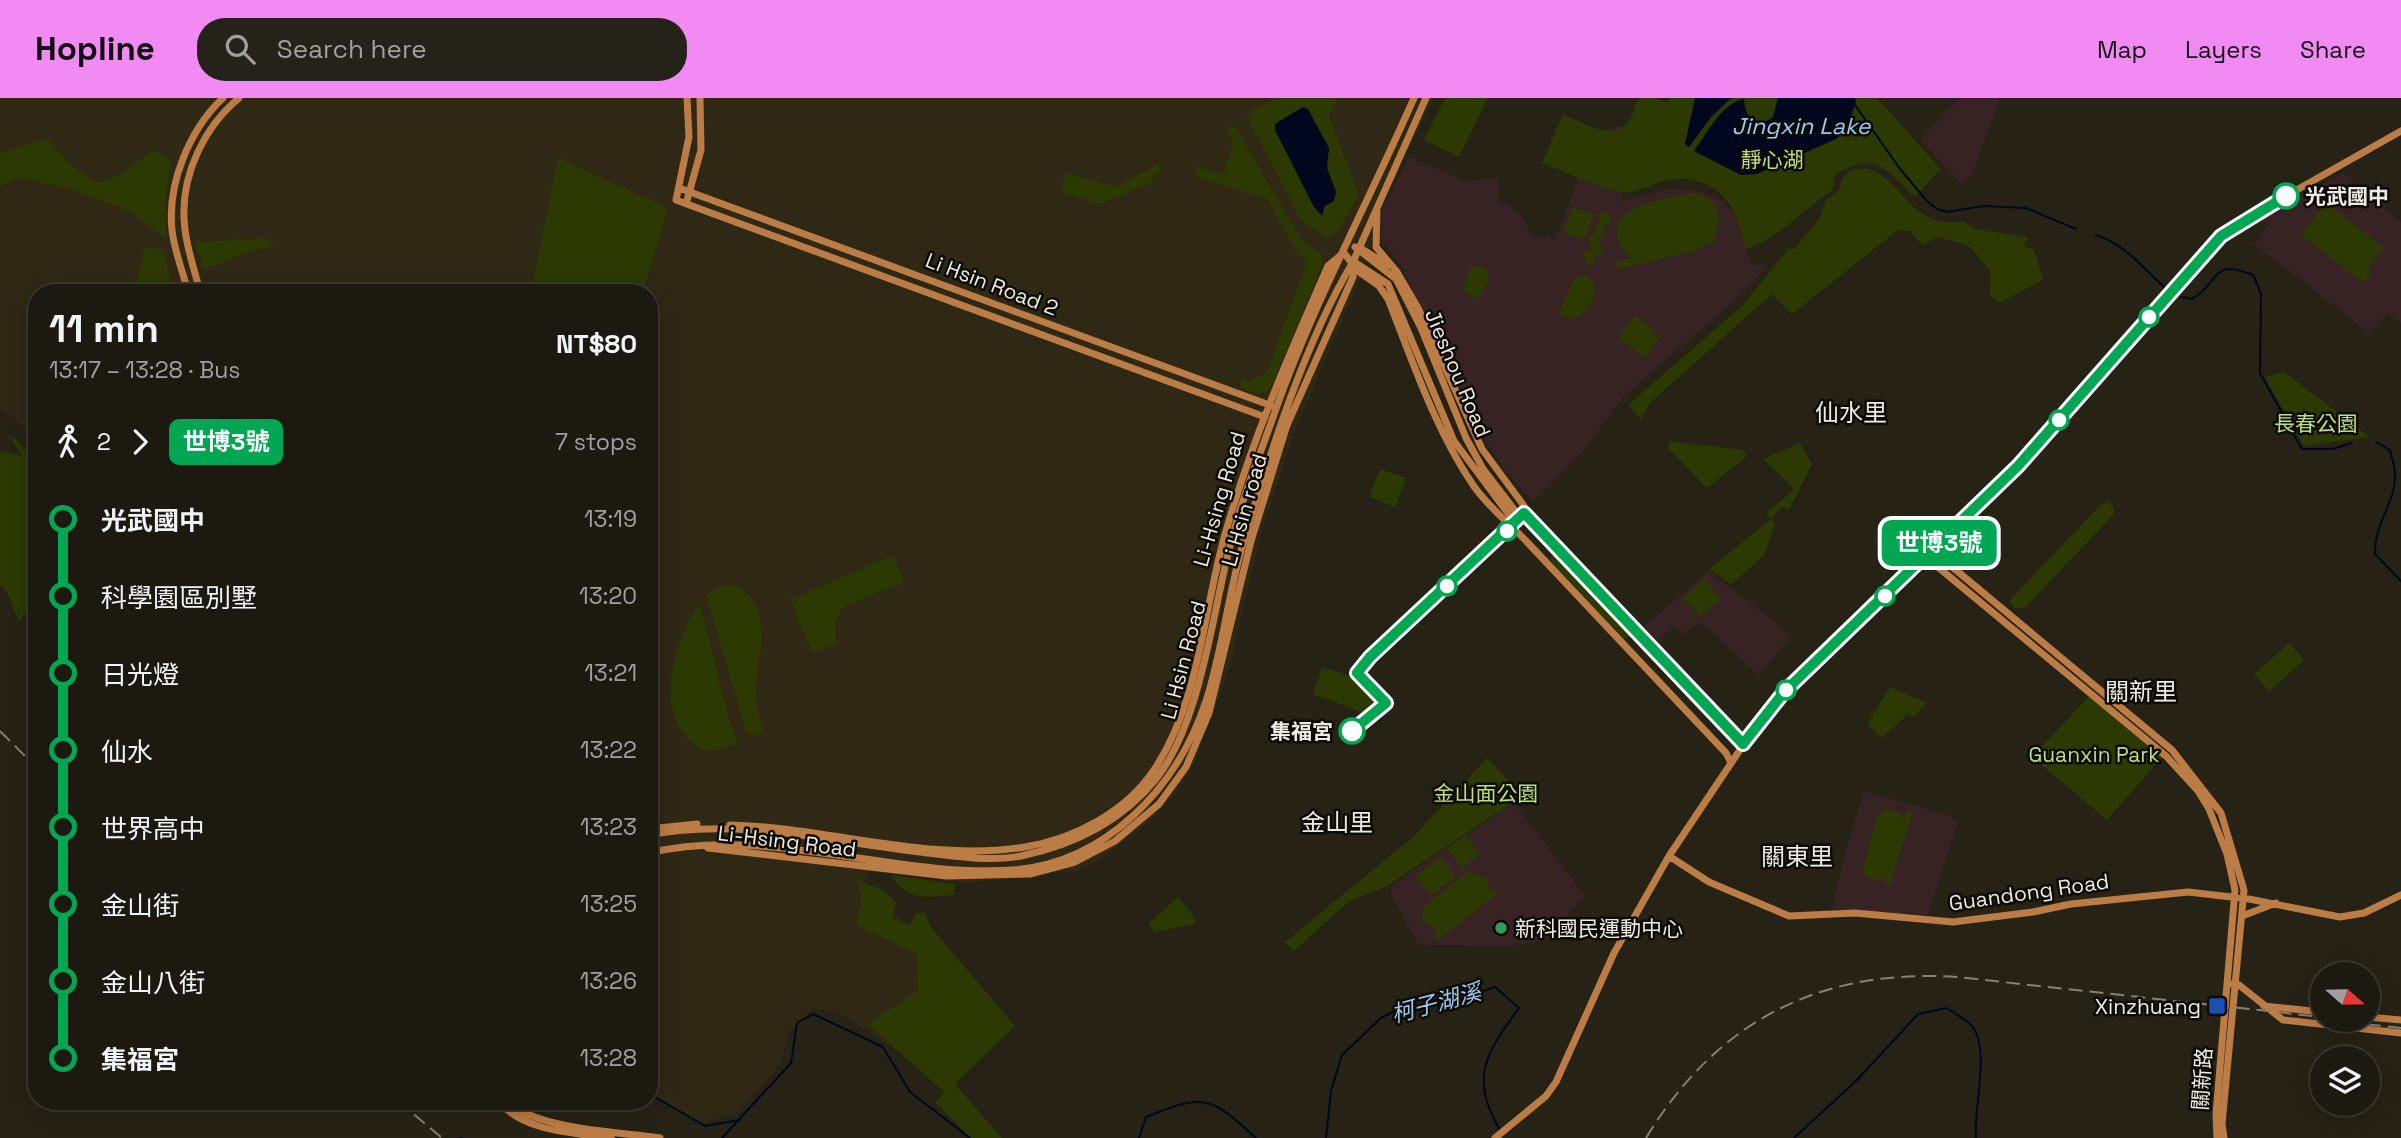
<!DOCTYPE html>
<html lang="en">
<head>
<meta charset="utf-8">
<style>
	body { margin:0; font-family:"Space Grotesk","Noto Sans TC",sans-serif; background:#252319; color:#f1f3f6; height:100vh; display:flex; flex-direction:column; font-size:26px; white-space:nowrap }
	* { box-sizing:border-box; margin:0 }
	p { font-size:23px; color:#a0a19f }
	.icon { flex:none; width:38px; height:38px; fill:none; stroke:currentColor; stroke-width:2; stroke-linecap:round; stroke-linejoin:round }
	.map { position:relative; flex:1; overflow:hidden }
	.sheet { position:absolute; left:28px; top:186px; width:630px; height:826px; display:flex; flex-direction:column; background:#1c1a10; border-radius:28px; box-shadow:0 4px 18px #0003,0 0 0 2px #3a3830 }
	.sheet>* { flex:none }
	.badge { padding:0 14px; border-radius:10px; font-size:24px; line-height:46px }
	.needle { width:46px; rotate:110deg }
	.fabs { position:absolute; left:2310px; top:864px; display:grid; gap:14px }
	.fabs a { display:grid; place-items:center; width:70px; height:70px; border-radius:50%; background:#1c1a10; box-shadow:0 4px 18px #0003,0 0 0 2px #3a3830; font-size:35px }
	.map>.badge { position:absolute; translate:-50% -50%; box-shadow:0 0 0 4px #fff }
	.legs { display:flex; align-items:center; gap:10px; height:77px; padding:0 21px; font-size:23px }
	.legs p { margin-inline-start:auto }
	.headline { display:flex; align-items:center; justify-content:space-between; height:119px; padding:0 21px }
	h1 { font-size:38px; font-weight:700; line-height:52px }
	ul { padding:0 21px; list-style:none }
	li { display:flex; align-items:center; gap:24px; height:77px; font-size:26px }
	li i { display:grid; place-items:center; width:10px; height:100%; margin:0 9px; background:currentColor }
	li i::after { content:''; width:18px; height:18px; margin:-9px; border:5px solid; border-radius:50%; background:#1c1a10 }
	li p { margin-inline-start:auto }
	li:first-child i { background:linear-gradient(#0000 50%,currentColor 0) }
	li:last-child i { background:linear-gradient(currentColor 50%,#0000 0) }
	header { display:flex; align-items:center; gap:42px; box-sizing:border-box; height:98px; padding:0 35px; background:#f28af3; color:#111 }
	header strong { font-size:33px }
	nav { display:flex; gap:38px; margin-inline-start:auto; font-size:24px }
	.search { width:490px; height:63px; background:#252319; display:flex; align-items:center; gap:18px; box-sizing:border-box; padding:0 24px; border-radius:28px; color:#a0a19f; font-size:26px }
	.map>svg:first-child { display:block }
	.commercial { fill:#372323 }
	.built { fill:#2f2815 }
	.green { fill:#2c3903 }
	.water { fill:#00071e }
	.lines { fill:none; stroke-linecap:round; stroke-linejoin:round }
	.stream { stroke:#00071e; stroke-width:2 }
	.secondary { stroke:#bb7c45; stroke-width:7 }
	.rail { stroke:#858177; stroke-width:2; stroke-dasharray:14 7; stroke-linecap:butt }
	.line-1-casing { stroke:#fff; stroke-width:16 }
	.line-1 { stroke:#00a651; stroke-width:10 }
	.stop-1-dot { fill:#fff; stroke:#00a651; stroke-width:3.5 }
	.leisure-dot { fill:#2e9e5b; stroke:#0d0b06; stroke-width:2.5 }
	.transit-dot { fill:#1a4fb4; stroke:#0d0b06; stroke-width:2.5 }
	.labels { text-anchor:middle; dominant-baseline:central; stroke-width:5; stroke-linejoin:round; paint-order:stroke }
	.park-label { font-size:21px; fill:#c1de7f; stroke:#0d0b06 }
	.stop-label { font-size:21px; font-weight:bold; fill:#edeae2; stroke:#0d0b06; text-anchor:start }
	.street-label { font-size:21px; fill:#edeae2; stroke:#0d0b06 }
	.poi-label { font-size:21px; fill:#edeae2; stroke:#0d0b06; text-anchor:start }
	.water-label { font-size:23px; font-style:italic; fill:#9cc8f2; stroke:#0d0b06 }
	.quarter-label { font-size:24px; fill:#edeae2; stroke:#0d0b06 }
</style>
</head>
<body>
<header>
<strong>Hopline</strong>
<div class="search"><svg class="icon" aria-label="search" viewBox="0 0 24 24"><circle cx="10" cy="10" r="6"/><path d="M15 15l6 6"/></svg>Search here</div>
<nav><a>Map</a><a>Layers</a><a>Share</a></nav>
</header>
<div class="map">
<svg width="2401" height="1040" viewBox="0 0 2401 1040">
	<rect width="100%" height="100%" fill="#262215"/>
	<path class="commercial" d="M1959 0H2000L1973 75 1962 86 1920 42Z
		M1629 26 1650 37 1620 103 1668 91 1696 92 1722 103 1761 141 1746 152 1752 166 1768 168 1738 200 1623 299 1579 359 1533 404 1506 374 1485 342 1401 168 1381 141 1382 111 1409 59 1468 83 1498 79V102L1518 113 1532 136 1545 142 1547 138 1555 141 1596 35Z
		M2343 75 2401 124V225L2388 214 2369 235 2254 146 2268 127 2258 119Z
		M1709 473 1792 537 1759 578 1701 524 1683 536 1674 527 1658 543 1643 529Z
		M1864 693 1949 717 1958 724 1928 817 1832 811 1845 754Z
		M1514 704 1585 798 1546 842 1511 848 1419 847 1391 798 1392 787Z"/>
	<path class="built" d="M0 0H1434L1383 103 1357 189 1295 333 1262 432 1229 572 1193 669 1177 694 1149 724 1101 761 1080 772 968 785 868 773 866 787 1006 928 944 984 840 915 814 910 789 934 780 967 740 1013 703 1025 657 1000 649 972V194H37V336L0 311Z"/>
	<path class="green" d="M1277 0H1335L1337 4 1329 17 1359 97 1339 132 1328 140 1301 123 1247 19 1253 12Z
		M1445 0H1488L1459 59 1424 42Z
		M1639 0H1656L1667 5 1670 0H1877L1941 71 1915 99C1887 72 1874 51 1835 77L1832 93C1801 112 1780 141 1745 151 1738 109 1718 75 1669 82 1654 84 1639 96 1623 94 1604 93 1562 72 1542 65L1563 16C1580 23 1610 43 1627 26 1632 20 1635 7 1639 0Z
		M1234 27 1302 143 1320 155 1323 166 1269 293 1259 296 1239 290 1243 282 1248 284 1267 274 1307 164 1297 154 1267 101 1194 78 1198 69 1223 76 1234 45 1226 33Z
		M47 40 74 70 99 85 126 73 152 52 171 63 165 103 166 141 131 114 70 91 19 79 0 89V55Z
		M558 60 668 110 643 194H560L556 190H532Z
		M1158 66 1164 70 1152 78 1154 83 1101 106 1061 95 1066 75 1116 89Z
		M1864 70C1893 74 1903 107 1928 119 1941 125 1951 124 1964 124L1975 131 2028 139 2024 148 2034 151 2043 182 1999 205 1990 197V173L1969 148 1938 139 1922 147 1910 133 1898 132 1792 216 1772 196 1651 304 1641 321 1628 307 1743 207 1788 151H1794L1820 120 1826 102 1839 92 1843 80 1851 72Z
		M1692 95C1720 96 1723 123 1713 144L1697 152 1617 172 1616 164 1632 160C1624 155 1618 147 1617 138 1615 103 1667 102 1692 95Z
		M2326 105 2384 150 2368 170 2372 174 2363 185 2301 137Z
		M1573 109 1594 117 1584 142 1562 134Z
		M1606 112 1612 125 1603 129 1606 138 1598 141 1604 154 1593 158 1596 165 1589 169 1582 155 1592 151 1587 140 1597 135 1594 127 1600 124 1597 116Z
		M269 140 273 149 256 151 204 171 194 144Z
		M145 148 163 153 174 194H118L138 180Z
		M1479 168 1486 170 1490 181 1477 201 1465 194 1463 188 1471 169Z
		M1575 178H1585L1593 183 1595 194 1589 210 1572 222 1559 215Z
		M1635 218 1661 238 1645 260 1618 240Z
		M2284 274 2370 339 2304 348 2265 279Z
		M10 339 16 341 37 365V516H25L19 524 8 496 0 486V353L22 358Z
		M1669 343 1744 352 1747 358 1707 390 1668 350Z
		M1800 345 1812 366 1789 412 1781 409 1771 421 1775 426 1764 458 1731 486 1709 471 1771 421 1766 415 1794 391 1763 361Z
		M1380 371 1406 380 1395 409 1369 399Z
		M2109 404 2115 411 2113 417 2025 510H2014L2010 504 2012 499 2102 406Z
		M1555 456 1631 533 1630 539 1623 540 1549 461Z
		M888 459 895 461 904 484 843 509 835 524 836 547 812 554 790 502Z
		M1704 481 1721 500 1700 519 1683 500Z
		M734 487C778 508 756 557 756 595 756 608 760 621 764 633L754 638 746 634 706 497 721 488Z
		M699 507C715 553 720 600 738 645 728 648 716 654 706 653 700 652 692 645 688 640 654 606 676 541 699 507Z
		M2289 545 2304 562 2269 593 2254 576Z
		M1322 569 1358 580 1380 603 1364 615 1313 596Z
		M1890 589 1927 605 1913 620 1908 616 1882 640 1867 626Z
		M2089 598 2163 658 2107 722 2032 659Z
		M1487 660 1522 696 1518 708 1514 704 1501 712 1387 788 1348 804 1294 853 1285 844 1413 739Z
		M1887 710 1900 715 1904 720 1907 712 1913 713 1890 787 1884 786 1885 780 1873 783 1862 774 1877 719Z
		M1465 737 1480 756 1462 771 1447 751Z
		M1441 759 1456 779 1430 798 1415 778Z
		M1471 774 1487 781 1491 793 1495 791 1498 795 1437 843 1433 836 1437 833 1422 822 1424 808 1465 776Z
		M891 777 955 786 954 797C926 799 908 804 891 777Z
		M858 783 884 792 896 805 892 821 910 826 916 815 925 814 930 828 1015 928 955 986 1002 1040H971L935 1004 945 995 868 926 918 893 917 856 857 827 861 802Z
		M1178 799 1191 814 1196 826 1155 834 1148 826Z"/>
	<path class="water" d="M1695 0H1731L1711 19 1689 49 1685 46Z
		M1778 0H1855L1856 3 1847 30 1836 41 1757 76 1741 77 1694 53C1707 36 1721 5 1744 1 1745 20 1755 32 1773 19Z
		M1303 9 1308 11 1329 50 1327 70 1336 94 1334 103 1325 108 1322 118 1314 109 1275 32V26Z"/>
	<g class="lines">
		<path class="stream" d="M1855 7 1900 71 1927 103 1937 111 1947 114 1983 108 2026 110 2076 131
			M2096 137C2125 146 2143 170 2164 189
			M2181 199 2192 201C2221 185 2210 159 2253 177L2261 195 2260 275 2302 351H2333L2352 345
			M2376 344 2390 352C2392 361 2396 371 2395 380 2394 407 2374 426 2375 456L2401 483
			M649 983 655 999 705 1028 740 1022
			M459 1040H462
			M722 1040 791 965 797 925 813 916 883 949 910 994 970 1040
			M1139 1040 1146 1019C1205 995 1210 998 1256 1040
			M1326 1040 1331 993 1342 957 1381 920 1404 908 1446 906 1495 889 1519 910C1485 956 1469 980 1501 1034
			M1794 1040 1857 982 1918 916 1947 910C1954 915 1963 920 1970 926 1992 947 1973 1011 1976 1040"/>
		<path class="secondary" d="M687 0 689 39 676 102 1265 319
			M679 90 1272 308
			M686 106 701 52 700 0
			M1377 114 1376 149 1397 174 1418 210 1482 351 1524 408V415
			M1355 149 1396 181 1421 230 1466 340 1483 371 1516 414 1524 415 1542 433 1743 646
			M1360 150 1388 167
			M1344 155 1359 174 1379 188 1388 201C1413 264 1435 331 1473 387 1489 410 1509 425 1528 445L1726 655 1731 665
			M1354 164 1388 186 1454 343 1510 418 1512 428
			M188 194C183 174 174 152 172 132 167 85 190 31 223 0
			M200 194C194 170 185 145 184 120 182 75 205 28 239 0
			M1930 456 1939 458 2172 652 2221 715 2244 792 2222 1026 2224 1040
			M1930 456 1933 465 2166 658 2198 693 2209 711 2227 756 2235 792 2216 1016 2217 1040
			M730 727C826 729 931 765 1025 749 1074 741 1126 714 1154 672 1199 605 1203 516 1224 440 1251 344 1288 259 1328 168L1341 157
			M649 731 697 726
			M649 737C738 719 832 744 920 754 953 758 989 764 1021 758 1073 747 1122 723 1156 681 1200 626 1212 519 1229 452 1239 409 1256 367 1271 325 1308 216 1367 107 1414 0
			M708 750 947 778 1030 776 1075 764 1115 743 1159 706 1186 669 1209 615 1251 443 1287 327 1353 179V165
			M649 755C767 727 893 780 1013 772 1106 765 1178 689 1206 603 1223 551 1228 495 1244 442 1271 352 1305 244 1353 164L1426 0
			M1669 758 1709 784 1789 818 1855 815 1953 824 2033 814 2071 806 2188 794 2249 801 2340 819 2364 815 2401 797
			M2242 818 2276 805
			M2231 886 2239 887 2283 922 2401 935
			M2264 908 2322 914
			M2368 919 2401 922
			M498 1003C524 1034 574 1035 611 1040
			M507 1003C538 1032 619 1034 660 1040
			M1495 1040 1546 998 1556 984 1614 855 1669 758 1766 613 1995 392 2221 138 2242 123 2401 33"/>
		<path class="rail" d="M0 633 37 670
			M2325 922 2401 930
			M398 1003 442 1040
			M1646 1040C1717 923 1820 870 1957 879L2322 919"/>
	</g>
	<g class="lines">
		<g class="line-1-casing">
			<path id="line-1" d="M1352 633 1386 605 1357 575 1370 559 1524 415 1743 646 1784 594 2018 368 2221 138 2286 98"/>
		</g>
		<use href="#line-1" class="line-1"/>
	</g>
	<g class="stop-1-dot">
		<circle cx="2286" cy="98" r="12"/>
		<circle cx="2149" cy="219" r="9"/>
		<circle cx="2059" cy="322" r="9"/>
		<circle cx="1507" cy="433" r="9"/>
		<circle cx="1447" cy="488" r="9"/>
		<circle cx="1885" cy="498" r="9"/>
		<circle cx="1786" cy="592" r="9"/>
		<circle cx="1352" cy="633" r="12"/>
	</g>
	<circle class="leisure-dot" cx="1501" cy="830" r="7"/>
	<rect class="transit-dot" x="2208" y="899" width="18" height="18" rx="3.5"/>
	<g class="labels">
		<g class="park-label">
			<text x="1772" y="61">靜心湖</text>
			<text x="2316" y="325">長春公園</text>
			<text x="2094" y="656">Guanxin Park</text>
			<text x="1486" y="695">金山面公園</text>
		</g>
		<g class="stop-label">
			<text x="2305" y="98">光武國中</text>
			<text x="1333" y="633" text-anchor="end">集福宮</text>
		</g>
		<g class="street-label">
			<text transform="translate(992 186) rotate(21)">Li Hsin Road 2</text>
			<text transform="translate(1458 275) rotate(67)">Jieshou Road</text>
			<text transform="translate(1219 401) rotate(-74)">Li-Hsing Road</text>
			<text transform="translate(1244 412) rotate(-74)">Li Hsin road</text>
			<text transform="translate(1183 562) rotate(-75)">Li Hsin Road</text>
			<text transform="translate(787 743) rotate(7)">Li-Hsing Road</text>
			<text transform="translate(2029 794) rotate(-8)">Guandong Road</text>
			<text transform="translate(2202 981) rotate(-86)">關新路</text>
		</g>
		<g class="poi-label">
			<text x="1515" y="830">新科國民運動中心</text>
			<text x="2201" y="908" text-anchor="end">Xinzhuang</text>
		</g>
		<g class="water-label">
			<text x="1801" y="28">Jingxin Lake</text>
			<text transform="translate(1436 905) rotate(-15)">柯子湖溪</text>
		</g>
		<g class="quarter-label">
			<text x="1851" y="314">仙水里</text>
			<text x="2141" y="593">關新里</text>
			<text x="1337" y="724">金山里</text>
			<text x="1797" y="758">關東里</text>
		</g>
	</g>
</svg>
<div class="fabs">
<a><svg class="needle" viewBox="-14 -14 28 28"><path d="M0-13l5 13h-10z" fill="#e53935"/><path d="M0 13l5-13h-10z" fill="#a0a19f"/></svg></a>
<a><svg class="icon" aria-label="layers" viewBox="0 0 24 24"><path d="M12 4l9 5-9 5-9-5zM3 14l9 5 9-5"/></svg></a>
</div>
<b class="badge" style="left:1939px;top:445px;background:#00a651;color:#fff">世博3號</b>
<section class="sheet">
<div class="headline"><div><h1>11 min</h1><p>13:17 – 13:28 · Bus</p></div><b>NT$80</b></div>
<div class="legs"><svg class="icon" aria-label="walk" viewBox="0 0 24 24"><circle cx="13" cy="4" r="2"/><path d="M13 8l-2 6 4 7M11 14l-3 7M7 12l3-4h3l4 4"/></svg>2<svg class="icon" aria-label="forward" viewBox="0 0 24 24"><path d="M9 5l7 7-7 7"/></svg><b class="badge" style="background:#00a651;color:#fff">世博3號</b><p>7 stops</p></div>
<ul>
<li><i style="color:#00a651"></i><b>光武國中</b><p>13:19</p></li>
<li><i style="color:#00a651"></i><span>科學園區別墅</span><p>13:20</p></li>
<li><i style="color:#00a651"></i><span>日光燈</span><p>13:21</p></li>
<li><i style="color:#00a651"></i><span>仙水</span><p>13:22</p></li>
<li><i style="color:#00a651"></i><span>世界高中</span><p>13:23</p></li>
<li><i style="color:#00a651"></i><span>金山街</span><p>13:25</p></li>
<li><i style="color:#00a651"></i><span>金山八街</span><p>13:26</p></li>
<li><i style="color:#00a651"></i><b>集福宮</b><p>13:28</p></li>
</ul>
</section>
</div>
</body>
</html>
